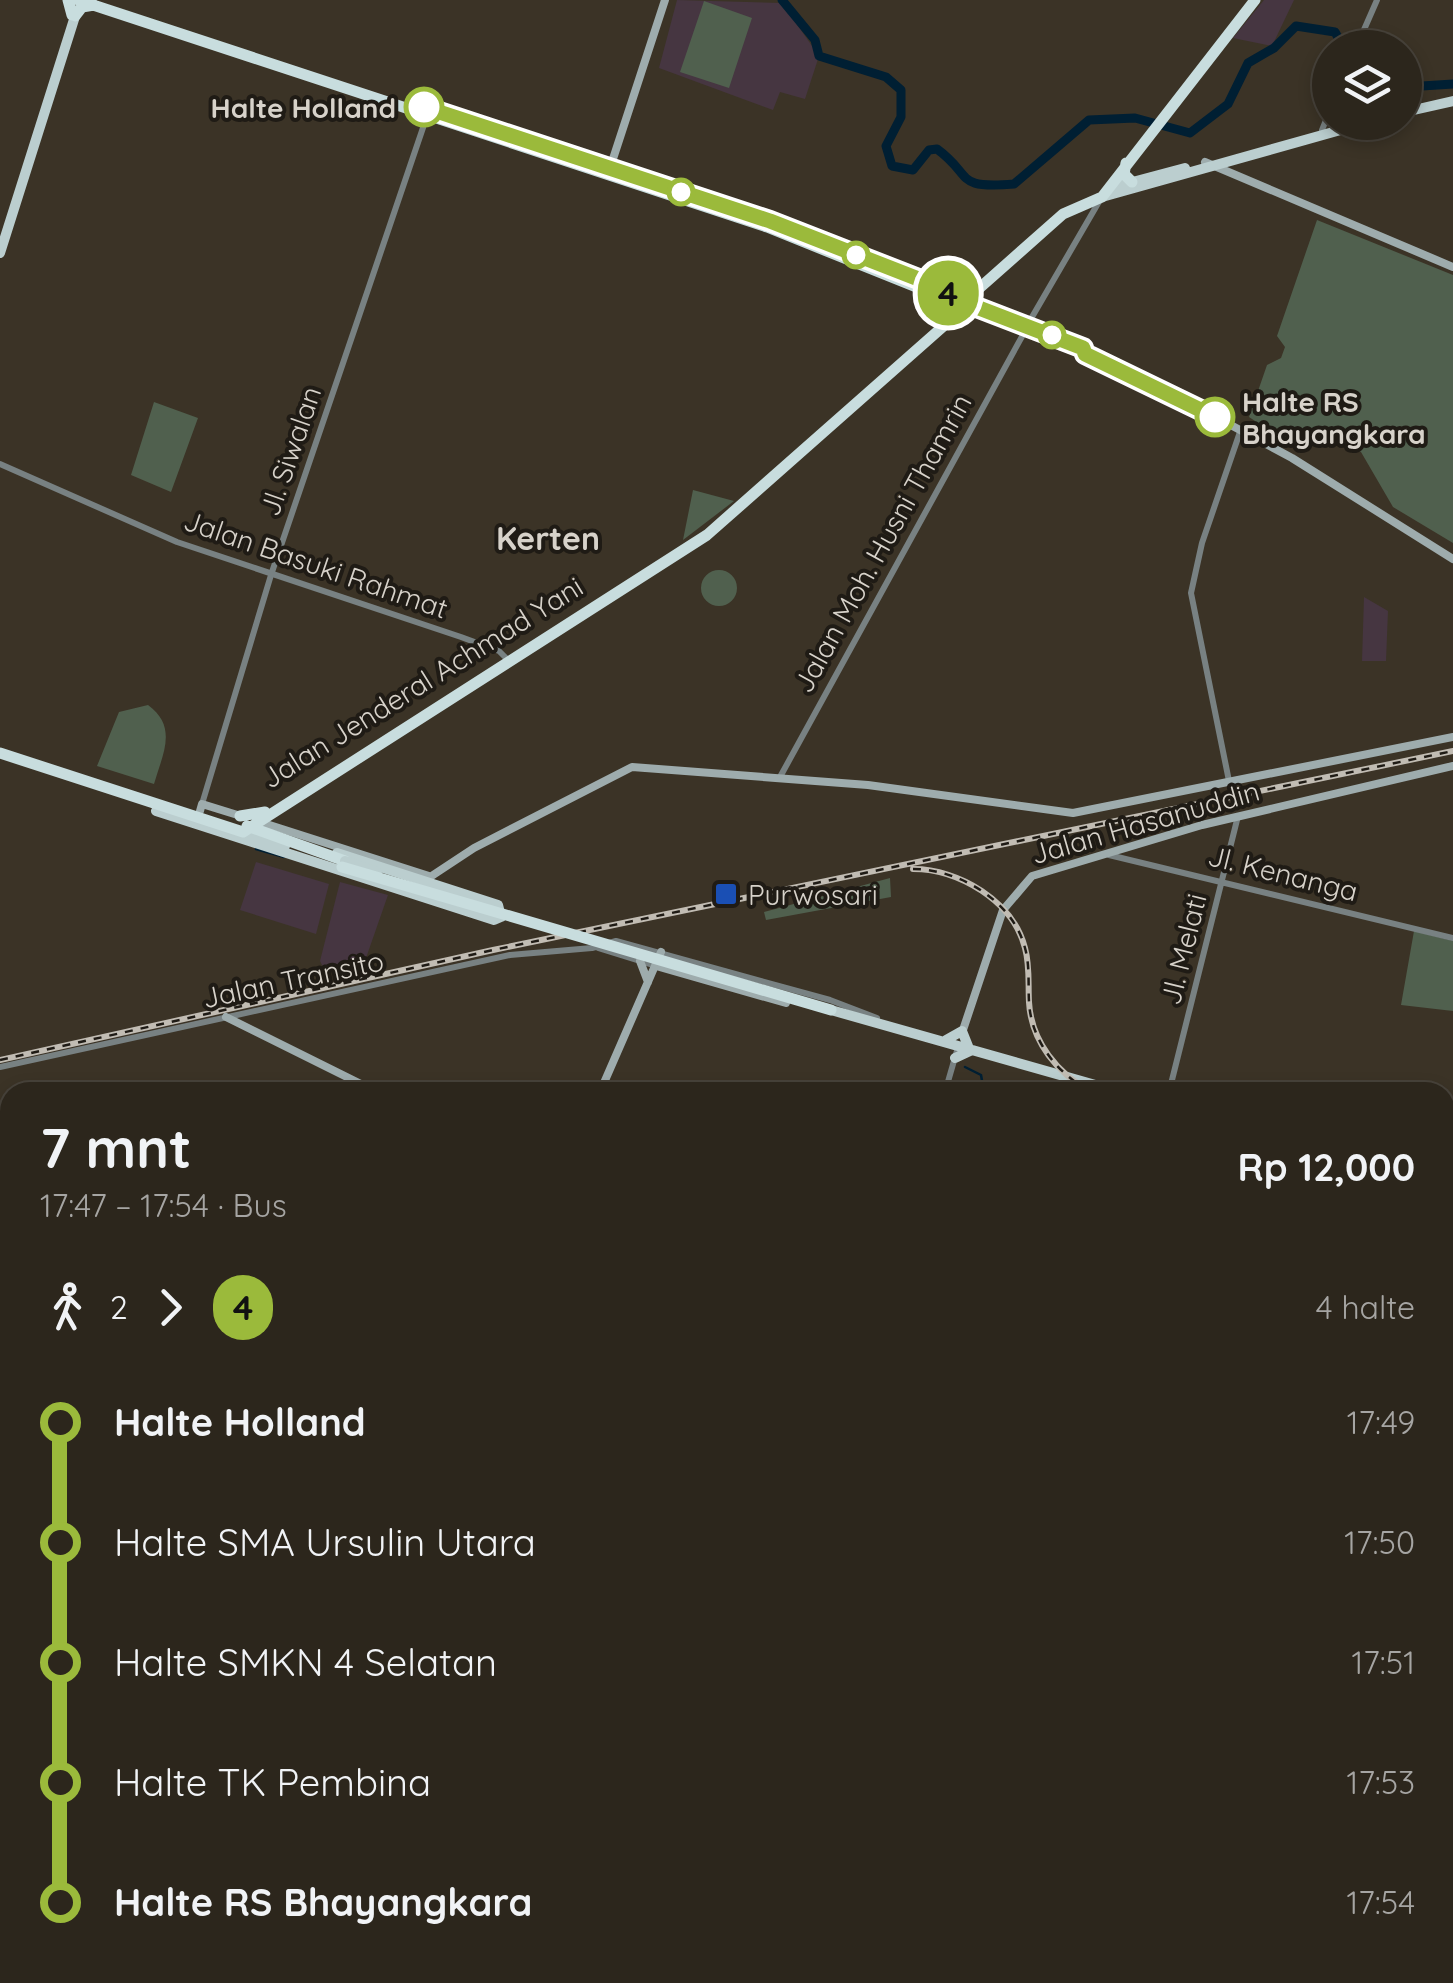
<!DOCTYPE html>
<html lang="id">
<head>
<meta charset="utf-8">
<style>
	body { margin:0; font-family:Quicksand,sans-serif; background:#383229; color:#f1f3f6; height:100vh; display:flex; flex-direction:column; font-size:38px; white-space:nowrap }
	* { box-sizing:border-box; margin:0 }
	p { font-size:32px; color:#a6a5a3 }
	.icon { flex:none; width:55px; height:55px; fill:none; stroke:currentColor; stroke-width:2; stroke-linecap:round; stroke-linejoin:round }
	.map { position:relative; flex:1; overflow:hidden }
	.side { position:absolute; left:0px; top:1082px; width:1455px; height:902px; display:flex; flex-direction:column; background:#2c261c; border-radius:30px 30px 0 0; box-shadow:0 5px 15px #0003,0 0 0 2px #48433b }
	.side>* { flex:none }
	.badge { padding:0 20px; border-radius:32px; font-size:35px; line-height:65px }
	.tools { position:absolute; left:1312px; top:30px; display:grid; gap:20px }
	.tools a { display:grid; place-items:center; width:110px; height:110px; border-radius:50%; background:#2c261c; box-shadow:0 5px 15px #0003,0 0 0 2px #48433b; font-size:50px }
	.map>.badge { position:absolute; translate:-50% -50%; box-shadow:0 0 0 5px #fff }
	.legs { display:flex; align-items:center; gap:15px; height:110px; padding:0 40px; font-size:32px }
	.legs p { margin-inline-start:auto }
	.head { display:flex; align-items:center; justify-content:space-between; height:170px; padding:0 40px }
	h1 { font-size:55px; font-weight:800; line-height:75px }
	ul { padding:0 40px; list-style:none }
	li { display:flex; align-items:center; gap:35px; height:120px; font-size:38px }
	li i { display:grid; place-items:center; width:15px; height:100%; margin:0 12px; background:currentColor }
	li i::after { content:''; width:25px; height:25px; margin:-12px; border:8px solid; border-radius:50%; background:#2c261c }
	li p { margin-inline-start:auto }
	li:first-child i { background:linear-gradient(#0000 50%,currentColor 0) }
	li:last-child i { background:linear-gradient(currentColor 50%,#0000 0) }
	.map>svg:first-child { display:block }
	.industrial { fill:#3e384a }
	.education { fill:#463641 }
	.green { fill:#50604e }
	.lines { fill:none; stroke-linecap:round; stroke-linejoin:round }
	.stream { stroke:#001f33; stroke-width:2.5 }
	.river { stroke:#001f33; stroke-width:9 }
	.tertiary { stroke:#788182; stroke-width:6 }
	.secondary { stroke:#9eacad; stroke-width:8 }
	.primary { stroke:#bbcecf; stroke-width:10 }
	.trunk { stroke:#c8ddde; stroke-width:11 }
	.rail-casing { stroke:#c1bcb3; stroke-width:6 }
	.rail { stroke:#1f1b15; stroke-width:2.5; stroke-dasharray:8; stroke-linecap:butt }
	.primary-bridge { stroke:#bbcecf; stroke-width:10 }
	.trunk-bridge { stroke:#c8ddde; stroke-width:11 }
	.line-1-casing { stroke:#fff; stroke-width:22 }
	.line-1 { stroke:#9bba3b; stroke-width:15 }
	.stop-1-dot { fill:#fff; stroke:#9bba3b; stroke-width:5 }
	.transit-dot { fill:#1a4fb4; stroke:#1f1b15; stroke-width:4 }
	.labels { text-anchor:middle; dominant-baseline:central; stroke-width:8; stroke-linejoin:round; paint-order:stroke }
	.stop-label { font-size:28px; font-weight:bold; fill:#d7d2ca; stroke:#1f1b15; text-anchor:end }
	.street-label { font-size:28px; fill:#d7d2ca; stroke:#1f1b15 }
	.poi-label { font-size:28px; fill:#d7d2ca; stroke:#1f1b15; text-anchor:start }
	.quarter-label { font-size:32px; font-weight:bold; fill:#d7d2ca; stroke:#1f1b15 }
</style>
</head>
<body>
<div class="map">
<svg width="1453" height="1983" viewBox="0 0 1453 1983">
	<rect width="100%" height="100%" fill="#3b3326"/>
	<path class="industrial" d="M649 1975H966L995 1983H647Z"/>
	<path class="education" d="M677 0 782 3 819 56 805 99 780 92 773 110 659 68Z
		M1264 0H1294L1272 46 1233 38Z
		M1364 597 1388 611 1386 661H1362Z
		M256 862 329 884 316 934 240 910Z
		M340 882 388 895 366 958 323 967 320 961Z"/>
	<path class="green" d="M704 1 752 18 729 88 680 72Z
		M1317 220 1453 275V543L1393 507 1361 452 1344 442 1291 445 1249 417 1267 365 1281 358 1285 347 1277 336Z
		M154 402 198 418 171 492 131 475Z
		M693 490 734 501 683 540Z
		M701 588a18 18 0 1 1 36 0a18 18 0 1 1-36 0Z
		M148 705C178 727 163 753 154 784L97 766 119 712Z
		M890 878 891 897 766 920 764 912Z
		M1414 931 1453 941V1011L1401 1005Z"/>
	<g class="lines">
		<path class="stream" d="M256 849 284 857
			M965 1067 981 1075 984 1092"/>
		<path class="river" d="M782 0 815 40 819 56 886 77 901 90V117L886 146 892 166 913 170 929 150 937 149C974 176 953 189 1014 184L1089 120 1135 118 1190 133 1228 104 1248 63 1274 48 1296 26 1335 32 1344 48
			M1405 80 1422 86 1453 84
			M0 1238 10 1236
			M0 1650 10 1648
			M1393 1975 1402 1983"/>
		<path class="tertiary" d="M1356 48 1377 0
			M1322 130 1330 110
			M1028 324 1100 200
			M0 464 177 542 461 637 499 651 507 659
			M780 777 1025 331
			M1229 781 1191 593 1202 543 1241 429
			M202 804 271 575 427 116
			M1109 855 1453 938
			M598 948 656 966
			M0 1067 510 955 592 948 616 941 830 1000 877 1018
			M945 1092 958 1047
			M1169 1092 1238 816
			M983 1975 1010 1983
			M644 1983 646 1975
			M1236 1983 1238 1975"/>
		<path class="secondary" d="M1205 162 1453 267
			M610 168 665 0
			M966 303 1083 349 1085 354
			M964 308 1149 381 1292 458 1453 559
			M200 811 202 804 244 817
			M257 821 429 876
			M424 881 474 848 632 767 868 785 1073 813 1453 737
			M640 961 648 982
			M656 966 786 1003
			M226 1017 377 1092
			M962 1033 1003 910 1032 876 1202 825 1453 766
			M600 1092 661 952
			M1445 1484 1453 1485
			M0 1947 10 1941"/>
		<path class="primary" d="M1405 112 1453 101
			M1110 188 1185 168
			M1102 197 1369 122
			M0 253 77 10
			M156 811 494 920 501 917 498 905 337 853
			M243 832 285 846
			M831 1010 1120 1092
			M946 1040 962 1031 970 1051 955 1058
			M1445 1190 1453 1192
			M0 1431 10 1433
			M1445 1477 1453 1422
			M1445 1687 1453 1688"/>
		<path class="trunk" d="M68 0 72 15
			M78 0 767 227 951 301
			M75 16 82 7 94 5
			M1126 163 1124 174 1132 182
			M966 300 1063 214 1102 197 1255 0
			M0 753 243 832 707 535 964 308 966 300
			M240 816 265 812
			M247 826 345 861"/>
		<g class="rail-casing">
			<path id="rail" d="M913 869C959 869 1013 901 1025 948 1030 966 1028 984 1029 1002 1031 1041 1058 1075 1092 1092
				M0 1060 493 950 1453 751
				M1445 1198 1453 1201"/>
		</g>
		<use href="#rail" class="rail"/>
		<path class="primary-bridge" d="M345 861 377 872"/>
		<path class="trunk-bridge" d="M342 867 831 1010"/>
	</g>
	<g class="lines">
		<g class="line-1-casing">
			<path id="line-1" d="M424 107 770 221 962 296 966 303 1083 348 1085 354 1215 417"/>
		</g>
		<use href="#line-1" class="line-1"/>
	</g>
	<g class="stop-1-dot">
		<circle cx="424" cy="107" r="18"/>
		<circle cx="681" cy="192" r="12"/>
		<circle cx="856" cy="255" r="12"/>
		<circle cx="1052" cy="335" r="12"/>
		<circle cx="1215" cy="417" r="18"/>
	</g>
	<rect class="transit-dot" x="714" y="882" width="24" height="24" rx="5"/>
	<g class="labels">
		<g class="stop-label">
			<text x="396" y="107">Halte Holland</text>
			<text x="1242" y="401" text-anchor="start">Halte RS<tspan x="1242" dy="32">Bhayangkara</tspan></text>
		</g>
		<g class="street-label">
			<text transform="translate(290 451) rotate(-71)">Jl. Siwalan</text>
			<text transform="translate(882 543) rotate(-61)">Jalan Moh. Husni Thamrin</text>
			<text transform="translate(316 564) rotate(19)">Jalan Basuki Rahmat</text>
			<text transform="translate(422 682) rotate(-32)">Jalan Jenderal Achmad Yani</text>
			<text transform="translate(1145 822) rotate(-16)">Jalan Hasanuddin</text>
			<text transform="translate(1283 873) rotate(14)">Jl. Kenanga</text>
			<text transform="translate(1183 949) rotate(-76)">Jl. Melati</text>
			<text transform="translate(293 979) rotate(-12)">Jalan Transito</text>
		</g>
		<g class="poi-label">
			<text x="748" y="894">Purwosari</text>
		</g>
		<g class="quarter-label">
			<text x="548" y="538">Kerten</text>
		</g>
	</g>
</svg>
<div class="tools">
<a><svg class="icon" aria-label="layers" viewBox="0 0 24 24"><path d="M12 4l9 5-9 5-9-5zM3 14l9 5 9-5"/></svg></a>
</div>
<b class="badge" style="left:948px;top:293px;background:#9bba3b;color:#111">4</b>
<section class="side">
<div class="head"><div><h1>7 mnt</h1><p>17:47 – 17:54 · Bus</p></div><b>Rp 12,000</b></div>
<div class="legs"><svg class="icon" aria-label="walk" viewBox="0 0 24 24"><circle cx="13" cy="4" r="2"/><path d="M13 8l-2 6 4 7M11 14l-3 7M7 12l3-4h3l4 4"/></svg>2<svg class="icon" aria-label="forward" viewBox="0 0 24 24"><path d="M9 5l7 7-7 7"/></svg><b class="badge" style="background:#9bba3b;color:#111">4</b><p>4 halte</p></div>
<ul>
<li><i style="color:#9bba3b"></i><b>Halte Holland</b><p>17:49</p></li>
<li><i style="color:#9bba3b"></i><span>Halte SMA Ursulin Utara</span><p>17:50</p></li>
<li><i style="color:#9bba3b"></i><span>Halte SMKN 4 Selatan</span><p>17:51</p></li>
<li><i style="color:#9bba3b"></i><span>Halte TK Pembina</span><p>17:53</p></li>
<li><i style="color:#9bba3b"></i><b>Halte RS Bhayangkara</b><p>17:54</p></li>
</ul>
</section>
</div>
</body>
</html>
